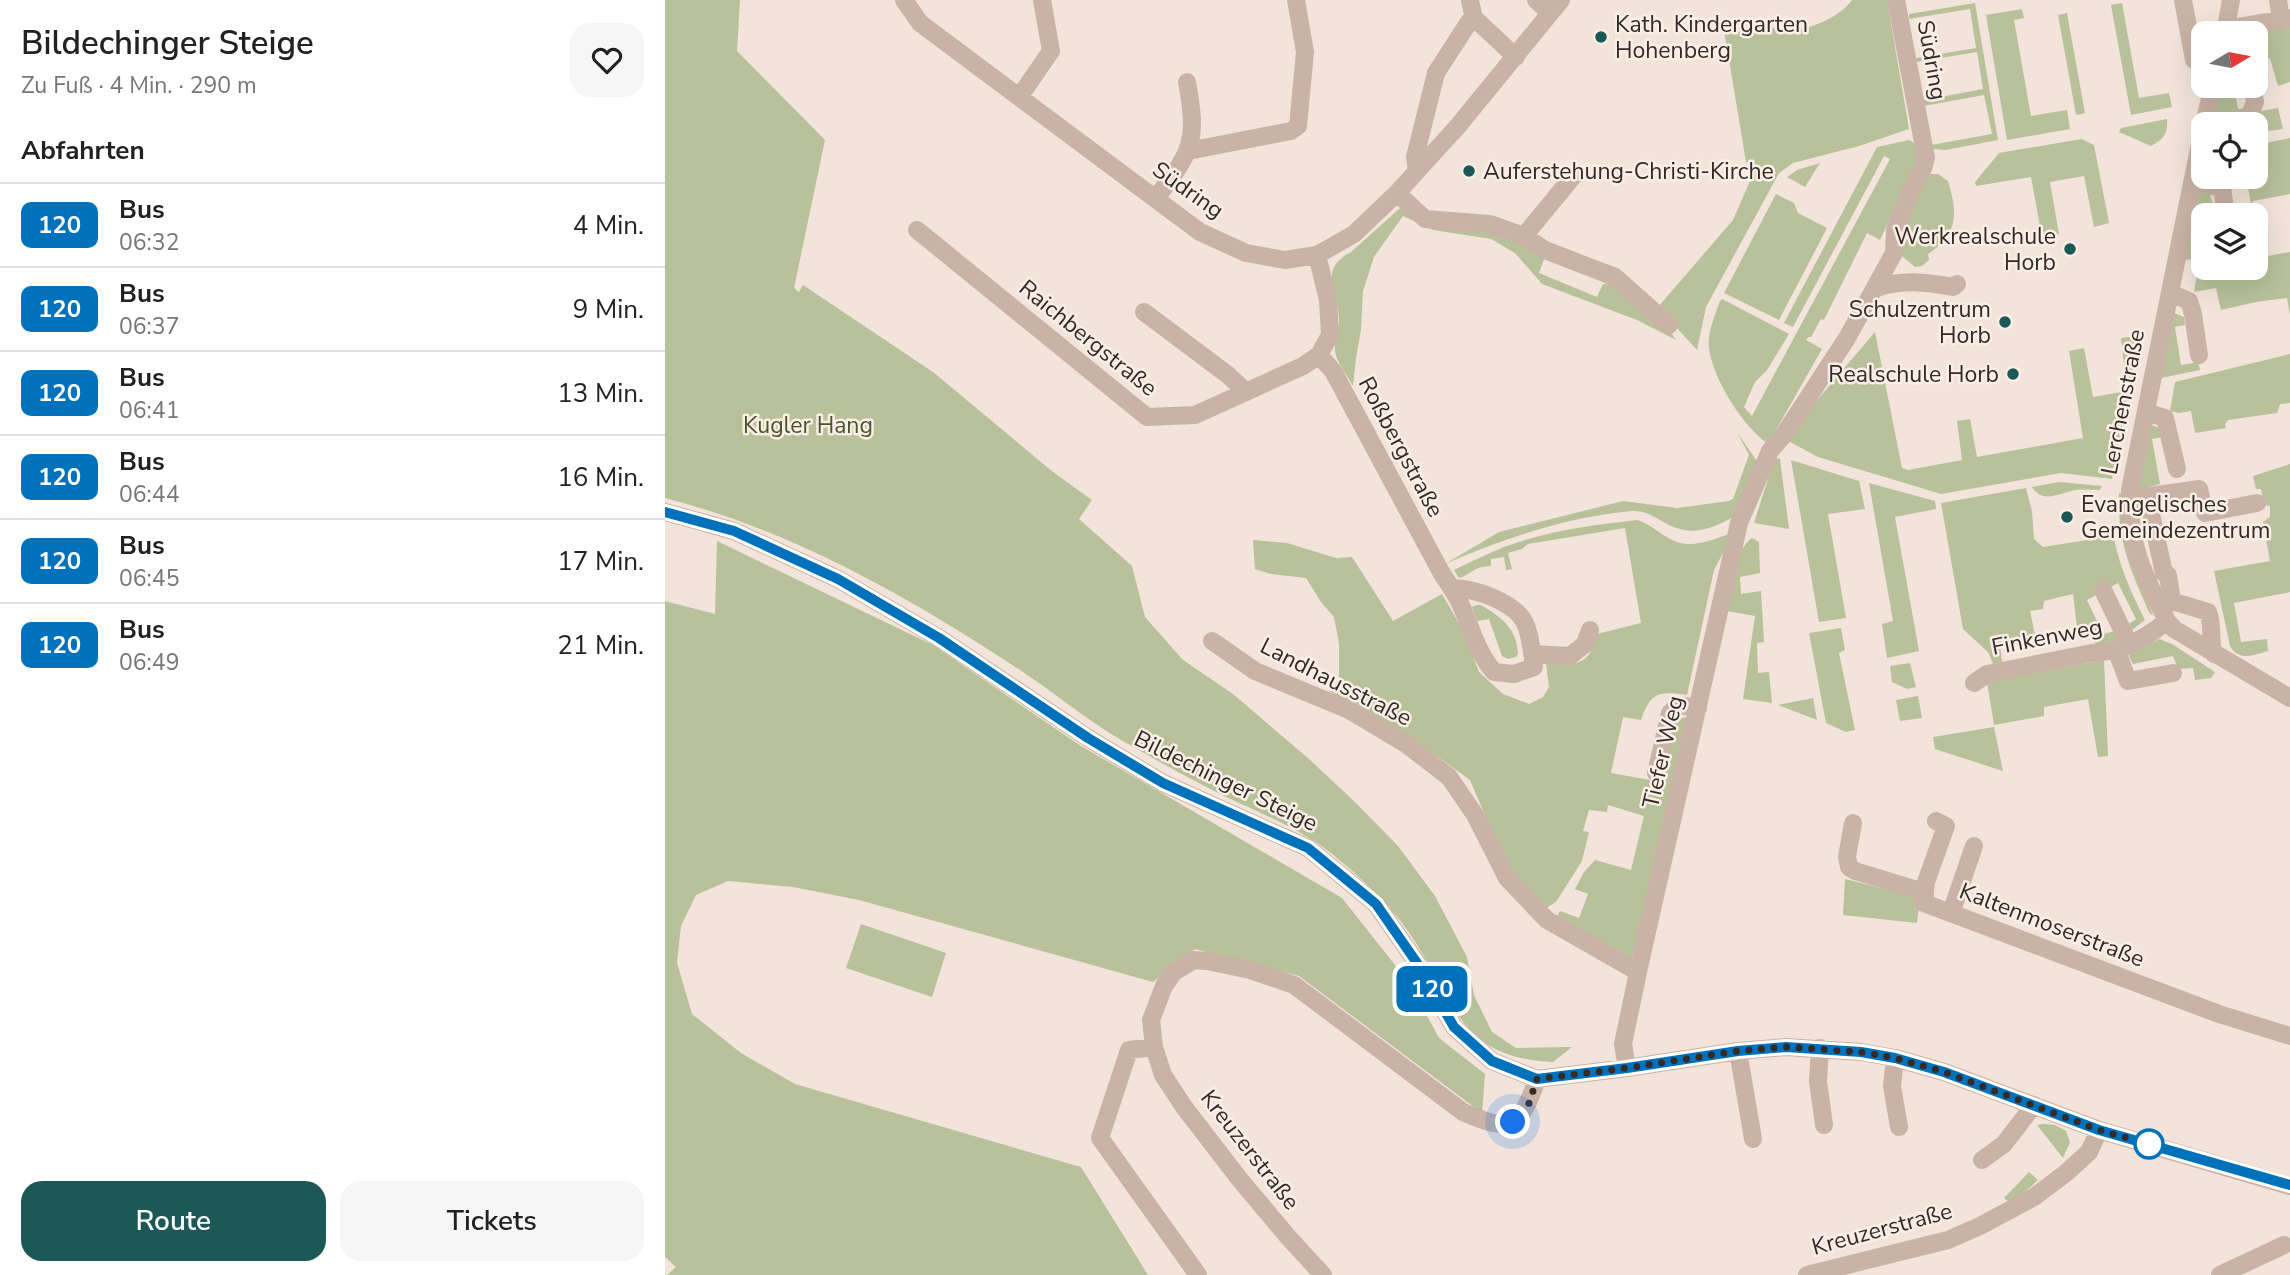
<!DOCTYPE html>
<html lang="de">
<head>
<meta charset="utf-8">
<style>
	body { margin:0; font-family:"Nunito Sans",sans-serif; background:#f6f6f6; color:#222; height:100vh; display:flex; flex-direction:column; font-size:26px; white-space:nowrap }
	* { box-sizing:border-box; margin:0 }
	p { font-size:23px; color:#767676 }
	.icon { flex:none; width:38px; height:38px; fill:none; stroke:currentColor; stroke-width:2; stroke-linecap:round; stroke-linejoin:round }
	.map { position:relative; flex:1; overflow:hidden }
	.panel { display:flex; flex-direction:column; background:#fff; width:665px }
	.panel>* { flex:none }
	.badge { padding:0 14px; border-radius:10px; font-size:24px; line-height:46px }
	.needle { width:46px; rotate:80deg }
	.controls { position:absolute; left:1526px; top:21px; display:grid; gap:14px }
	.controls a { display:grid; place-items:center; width:77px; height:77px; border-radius:14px; background:#fff; box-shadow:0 7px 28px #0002; font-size:35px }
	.you { position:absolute; width:35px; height:35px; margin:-18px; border:5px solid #fff; border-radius:50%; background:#1a73e8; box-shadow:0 0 0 10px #1a73e833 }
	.map>.badge { position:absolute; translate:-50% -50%; box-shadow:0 0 0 4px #fff }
	h2 { padding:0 21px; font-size:26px; line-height:63px }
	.round { display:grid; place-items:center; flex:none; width:74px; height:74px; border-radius:21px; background:#f6f6f6 }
	.overview { display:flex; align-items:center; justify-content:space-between; height:119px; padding:0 21px }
	h1 { font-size:33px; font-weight:600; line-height:52px }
	.cta { display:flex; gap:14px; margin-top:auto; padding:14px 21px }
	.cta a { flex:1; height:80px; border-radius:21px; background:#1c5956; color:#fff; font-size:28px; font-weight:600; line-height:80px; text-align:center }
	.cta a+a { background:#f6f6f6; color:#222 }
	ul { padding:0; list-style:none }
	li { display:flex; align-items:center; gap:21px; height:84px; padding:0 21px; border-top:2px solid #e0e0e0 }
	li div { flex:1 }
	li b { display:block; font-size:26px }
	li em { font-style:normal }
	li .badge { min-width:77px; font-weight:700; text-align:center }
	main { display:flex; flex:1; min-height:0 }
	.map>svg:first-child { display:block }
	.green { fill:#b8c19a }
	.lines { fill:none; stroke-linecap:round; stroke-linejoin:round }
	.minor { stroke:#cab3a6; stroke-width:18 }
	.line-casing { stroke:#fff; stroke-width:16 }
	.line { stroke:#0072bc; stroke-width:10 }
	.walk { stroke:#362a27; stroke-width:7; stroke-dasharray:0 12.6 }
	.poi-dot { fill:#1c5956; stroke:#faefe7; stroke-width:2.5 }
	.stop-dot { fill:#fff; stroke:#0072bc; stroke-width:3.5 }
	.labels { text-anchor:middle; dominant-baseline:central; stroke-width:5; stroke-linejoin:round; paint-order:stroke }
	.poi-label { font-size:23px; fill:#362a27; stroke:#faefe7; text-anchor:start }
	.street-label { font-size:23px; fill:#362a27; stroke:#faefe7 }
	.park-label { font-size:23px; fill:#4a552a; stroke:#faefe7 }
</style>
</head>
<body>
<main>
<section class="panel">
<div class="overview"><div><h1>Bildechinger Steige</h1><p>Zu Fuß · 4 Min. · 290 m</p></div><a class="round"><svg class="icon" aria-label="heart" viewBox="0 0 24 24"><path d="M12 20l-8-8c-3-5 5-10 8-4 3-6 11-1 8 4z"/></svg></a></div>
<h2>Abfahrten</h2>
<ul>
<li><span class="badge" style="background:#0072bc;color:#fff">120</span><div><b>Bus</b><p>06:32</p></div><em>4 Min.</em></li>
<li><span class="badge" style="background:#0072bc;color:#fff">120</span><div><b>Bus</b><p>06:37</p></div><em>9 Min.</em></li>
<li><span class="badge" style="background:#0072bc;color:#fff">120</span><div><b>Bus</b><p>06:41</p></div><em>13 Min.</em></li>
<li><span class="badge" style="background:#0072bc;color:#fff">120</span><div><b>Bus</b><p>06:44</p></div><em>16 Min.</em></li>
<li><span class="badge" style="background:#0072bc;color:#fff">120</span><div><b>Bus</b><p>06:45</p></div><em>17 Min.</em></li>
<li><span class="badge" style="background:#0072bc;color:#fff">120</span><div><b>Bus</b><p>06:49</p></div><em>21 Min.</em></li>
</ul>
<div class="cta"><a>Route</a><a>Tickets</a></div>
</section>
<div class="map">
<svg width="1625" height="1275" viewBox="0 0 1625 1275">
	<rect width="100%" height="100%" fill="#f2e4da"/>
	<path class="green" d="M0 0H75L72 51 160 140 129 288 134 292 138 285 268 372 388 472 427 500 414 519 467 566 480 617 518 660 568 694 644 759 690 802 733 846 770 896 802 957 809 995 827 1032 851 1048 907 1047 888 1062C798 1058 792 1008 751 943 729 908 698 879 666 853 638 831 594 812 561 797 525 779 491 760 456 740 422 720 391 694 358 672 248 599 129 531 0 498Z
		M1187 0H1222L1244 129 1194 146 1128 163 1114 173 1041 307 1032 350 993 307 1068 220 1088 174V167L1081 162 1058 24 1077 33C1083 31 1092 26 1099 26 1104 26 1110 29 1115 30 1139 33 1173 19 1187 0Z
		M1310 3 1333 140 1281 150 1268 149 1266 145 1327 134 1319 95 1259 106V100L1318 89 1312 52 1252 62 1251 58 1311 48 1305 9 1244 19V14Z
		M1457 3 1474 98 1504 93 1507 107 1466 115 1446 5Z
		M1357 9 1359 18 1349 20 1366 116 1402 110 1405 129 1342 140 1321 15Z
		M1402 13 1420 113 1411 115 1393 15Z
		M1625 24V82L1613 86 1605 58 1591 60 1593 31Z
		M1556 86H1569L1573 109 1583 108 1586 124H1573L1549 118Z
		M1613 108 1618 129 1602 131 1594 129 1590 112Z
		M1502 119C1503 134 1499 139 1486 146L1454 132 1456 128Z
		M1625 138V194L1588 201 1586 204 1581 177H1591V145Z
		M1417 139 1429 145 1444 223 1429 227 1419 176 1385 182 1394 234 1377 237 1366 177 1311 186 1310 182 1334 153Z
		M1244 140 1251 144 1254 157 1215 240 1202 233 1159 320 1156 319 1146 337H1143L1141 340 1157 349 1103 444C1078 426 1048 380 1044 348 1042 333 1050 315 1055 301L1057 299 1124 334 1102 370 1090 382 1079 407 1087 416 1225 159 1219 156 1128 327 1119 323 1212 147Z
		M1155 163 1140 187 1122 177 1132 170Z
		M1266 174H1273L1283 181C1293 214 1293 234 1263 254L1264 260 1257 266 1250 267 1238 257 1236 250 1243 236 1244 227 1238 222 1259 179Z
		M1534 193 1545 194 1548 204 1538 206V257L1520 260Z
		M1111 194 1129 203 1133 213 1162 228 1114 320 1059 293Z
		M735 208 811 227 851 240 878 257 879 259 874 273 932 297 938 284 945 283 1003 328 1011 340 972 320 877 284 850 253 826 239 768 230 738 216 709 257 698 291 696 330 691 358 688 386C683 377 676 368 672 358 666 345 674 333 674 320 673 291 652 270 686 252Z
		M1625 252V315L1622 298 1591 302 1556 310 1551 288 1529 292 1533 268H1591V258Z
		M1509 313 1519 317 1520 325 1510 327 1516 365 1533 362 1535 370 1496 378Z
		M1210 332 1237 468 1243 470 1297 460 1292 421 1305 419 1312 457 1418 438 1404 351 1419 348 1428 397 1462 391 1456 338 1471 336V356L1447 479 1396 473 1276 494 1153 457 1125 442 1126 431Z
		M1625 354V403L1615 404 1612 413 1563 420 1560 424 1561 428 1530 433 1526 411 1514 413 1505 411 1510 382Z
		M1486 425 1497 429 1498 437 1487 439 1495 484 1473 490Z
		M1072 432 1093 463 1068 517C1051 527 1031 535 1012 528 995 523 986 510 967 511 901 517 840 538 780 564L834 532 958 501 1012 508 1064 501 1068 499 1084 455Z
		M1110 457 1115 459 1124 529 1089 523Z
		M1126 460 1194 481 1200 509 1163 514 1181 618 1154 622Z
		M1625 464V592L1569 603 1576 642 1602 639 1603 651C1588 655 1574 662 1565 646L1549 571 1605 561 1598 522 1605 517V506L1599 505 1596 489H1591L1588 476Z
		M1394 482 1437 486 1435 490C1427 490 1419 489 1411 490 1396 492 1378 505 1367 487Z
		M1204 483 1270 501 1271 509 1230 517 1254 651 1222 658 1217 624 1228 621Z
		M1361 488 1367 511 1369 539 1378 547 1422 540 1427 534 1447 524C1451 560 1464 588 1480 620L1467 630 1464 624 1471 619 1453 583 1422 600 1438 634 1454 630 1458 638 1432 645 1423 633 1413 635 1408 594 1379 601 1378 609 1365 611 1371 640 1335 646 1337 662 1328 664 1323 652 1298 629 1276 503Z
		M1454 493H1457L1467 564 1488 615 1485 614C1466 571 1452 542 1454 493Z
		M972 520C988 525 994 534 1007 540 1027 550 1049 539 1069 532L1049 570 1022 695C993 691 986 692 976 720L958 717 946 773 996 782 1009 729 1015 718 1026 717 967 958 964 962 890 920 895 911 914 918 923 894 910 889 919 872 930 860 966 870 979 816 943 805 942 812 924 810 918 831 924 832 917 861 891 902 878 910 866 897 838 857 805 780 745 737 664 691 674 679V643L669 617 656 602 641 578 606 574 590 569 588 540 622 543 671 558 687 557 728 621 777 594 799 632 814 672 838 694 864 704 878 697 884 687 881 663C911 664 924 668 932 634L976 623 960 528 863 544 857 549 843 553 847 569 841 570 839 557 826 559V566C806 567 808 574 794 578L789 570C805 562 822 554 839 547 882 531 927 525 972 520Z
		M1087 538 1094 542 1095 573 1075 577 1076 594 1096 591 1099 642 1092 643 1093 673 1104 672 1107 703 1078 699 1090 616 1062 611C1065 591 1069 550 1087 538Z
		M52 541 268 645 416 746 677 898 745 984 774 1038 820 1074 817 1113 634 976 530 949 488 982 194 900 128 887 63 881 31 895 16 926 12 963 27 1014 76 1053 130 1084 416 1167 483 1275H2L11 1267 0 1257V601L50 614Z
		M812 605H816C837 618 852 628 853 654L851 657 843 659 837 656 824 619 812 621 807 607Z
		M1176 628 1180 650 1174 653 1190 730 1181 732 1161 723 1144 633Z
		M1494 639 1507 644 1550 672 1546 678 1530 680 1528 668 1513 669 1508 656 1468 664 1463 654Z
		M1439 660 1443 756 1433 757 1423 699 1379 707V716L1329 725 1322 682Z
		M1245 663 1251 687 1242 689 1227 682 1225 666Z
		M1253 696 1257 718 1235 721 1231 700Z
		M1148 698 1152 720 1113 705Z
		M1329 727 1338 771 1270 749 1268 737Z
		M1180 879 1255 898 1252 923 1178 915Z
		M196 924 281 953 267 997 181 968Z
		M1378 1124 1390 1125 1401 1131 1405 1142 1398 1158 1372 1125Z
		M1364 1172 1373 1180 1358 1194 1344 1202 1339 1198Z"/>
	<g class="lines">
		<path class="minor" d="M239 0 255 23 535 232 581 253 620 260 652 255 689 234 732 193 793 126 896 0
			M871 0 884 12
			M1518 0 1529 60 1538 63
			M1613 0 1616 20
			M805 1 809 18 851 57
			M1561 29 1625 18
			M1560 33 1566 0
			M355 96 386 51 377 0
			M1586 112 1590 102 1587 86
			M1539 124 1548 86
			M1538 129 1465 490C1464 547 1477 571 1502 621L1509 629 1625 698
			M523 151 626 131 633 126 640 52 631 0
			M752 171 750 157 771 73 804 22 809 18
			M1527 182 1557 188 1561 215
			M732 193 760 219 825 224 859 236 880 250 950 277 1004 325
			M491 198C527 151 533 142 522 82
			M252 230 482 417 530 415 638 366 654 355
			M859 236 910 174
			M652 255 663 300 665 335 654 355 668 371 776 572C782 582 789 591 794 601 806 626 811 651 829 672L849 674 869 667C867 653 866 636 860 623 849 601 808 588 786 588
			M1211 288C1238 279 1261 282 1288 287L1292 284
			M1505 293 1524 301 1528 314 1534 355
			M479 312 563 375 580 391
			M1481 412 1500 418 1512 469
			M1482 496 1499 573
			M1465 499 1534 489 1540 513 1592 503
			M0 512 69 531 173 579 274 638 423 738 498 783 643 848 711 904 752 963 789 1027 827 1061 872 1079 962 1068 1073 1051 1121 1047 1196 1052 1230 1058 1279 1072 1434 1130 1625 1186
			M1503 575 1507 601 1543 612C1549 628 1544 641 1549 654
			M1438 590 1464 644
			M547 641 590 671 684 710 741 744 784 777 810 815 842 878 882 920 973 972
			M1451 649 1463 681 1508 673
			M867 654 905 656 920 644 925 630
			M1309 683 1322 674 1427 653C1455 652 1481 638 1502 621
			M991 773 1005 713C1013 703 1022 706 1033 708
			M1188 823 1182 857 1184 867 1190 871 1256 891 1259 903
			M1259 903 1554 1014 1625 1036
			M1259 903 1261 882 1281 826 1271 821
			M1286 913 1309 846
			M489 1047 464 1050 435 1138 533 1275
			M1155 1048 1153 1081 1159 1125
			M1073 1051 1088 1139
			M1230 1058 1227 1086 1234 1127
			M962 1068 958 1044 973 972 1074 523 1105 451 1118 436 1182 338 1229 253 1230 230 1247 188 1258 169 1261 158 1231 0
			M1317 1160 1339 1144 1369 1105
			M658 1275 624 1238 576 1181 519 1107 498 1075 489 1047 486 1020 499 986 509 972 529 960 542 961 585 970 629 985 798 1112C845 1133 855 1129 872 1079
			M1142 1275 1283 1240 1315 1226 1369 1197 1401 1173 1424 1152 1434 1130
			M1555 1275 1619 1245"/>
	</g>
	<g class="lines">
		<g class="line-casing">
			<path id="line" d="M0 512 69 531 173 579 274 638 423 738 498 783 643 848 711 904 752 963 789 1027 827 1061 872 1079 962 1068 1073 1051 1121 1047 1196 1052 1230 1058 1279 1072 1434 1130 1625 1185"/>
		</g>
		<use href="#line" class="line"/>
		<path class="walk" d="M848 1122 862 1109 872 1079 962 1068 1073 1051 1121 1047 1196 1052 1230 1058 1279 1072 1434 1130 1484 1144"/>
	</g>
	<g class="poi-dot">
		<circle cx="936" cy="37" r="7"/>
		<circle cx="804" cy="171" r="7"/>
		<circle cx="1405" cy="249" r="7"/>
		<circle cx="1340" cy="322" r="7"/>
		<circle cx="1348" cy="374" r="7"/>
		<circle cx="1402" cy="517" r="7"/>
	</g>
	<circle class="stop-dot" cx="1484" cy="1144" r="14"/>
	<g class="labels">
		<g class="poi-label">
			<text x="950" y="24">Kath. Kindergarten<tspan x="950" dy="26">Hohenberg</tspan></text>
			<text x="818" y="171">Auferstehung-Christi-Kirche</text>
			<text x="1391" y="236" text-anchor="end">Werkrealschule<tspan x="1391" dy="26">Horb</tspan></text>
			<text x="1326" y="309" text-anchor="end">Schulzentrum<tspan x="1326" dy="26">Horb</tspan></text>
			<text x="1334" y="374" text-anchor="end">Realschule Horb</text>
			<text x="1416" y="504">Evangelisches<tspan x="1416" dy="26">Gemeindezentrum</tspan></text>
		</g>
		<g class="street-label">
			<text transform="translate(1267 60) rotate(80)">Südring</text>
			<text transform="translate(523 190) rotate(35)">Südring</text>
			<text transform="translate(423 338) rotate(39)">Raichbergstraße</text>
			<text transform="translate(1458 402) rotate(-79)">Lerchenstraße</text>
			<text transform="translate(736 447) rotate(62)">Roßbergstraße</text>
			<text transform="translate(1382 637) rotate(-11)">Finkenweg</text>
			<text transform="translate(671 682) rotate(27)">Landhausstraße</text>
			<text transform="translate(998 752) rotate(-77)">Tiefer Weg</text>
			<text transform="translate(561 781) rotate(26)">Bildechinger Steige</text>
			<text transform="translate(1387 925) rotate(21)">Kaltenmoserstraße</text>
			<text transform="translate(585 1150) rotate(52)">Kreuzerstraße</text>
			<text transform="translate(1217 1229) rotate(-15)">Kreuzerstraße</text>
		</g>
		<g class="park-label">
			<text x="143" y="425">Kugler Hang</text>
		</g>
	</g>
</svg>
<div class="controls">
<a><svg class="needle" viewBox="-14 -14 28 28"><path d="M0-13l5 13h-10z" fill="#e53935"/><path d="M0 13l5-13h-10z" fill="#767676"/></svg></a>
<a><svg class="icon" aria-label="locate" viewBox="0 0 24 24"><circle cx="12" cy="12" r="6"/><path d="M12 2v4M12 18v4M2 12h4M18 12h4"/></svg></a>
<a><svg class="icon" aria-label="layers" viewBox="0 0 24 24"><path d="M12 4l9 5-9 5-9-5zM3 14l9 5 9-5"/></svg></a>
</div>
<div class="you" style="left:848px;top:1122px"></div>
<b class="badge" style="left:767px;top:989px;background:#0072bc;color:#fff">120</b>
</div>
</main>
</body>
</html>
